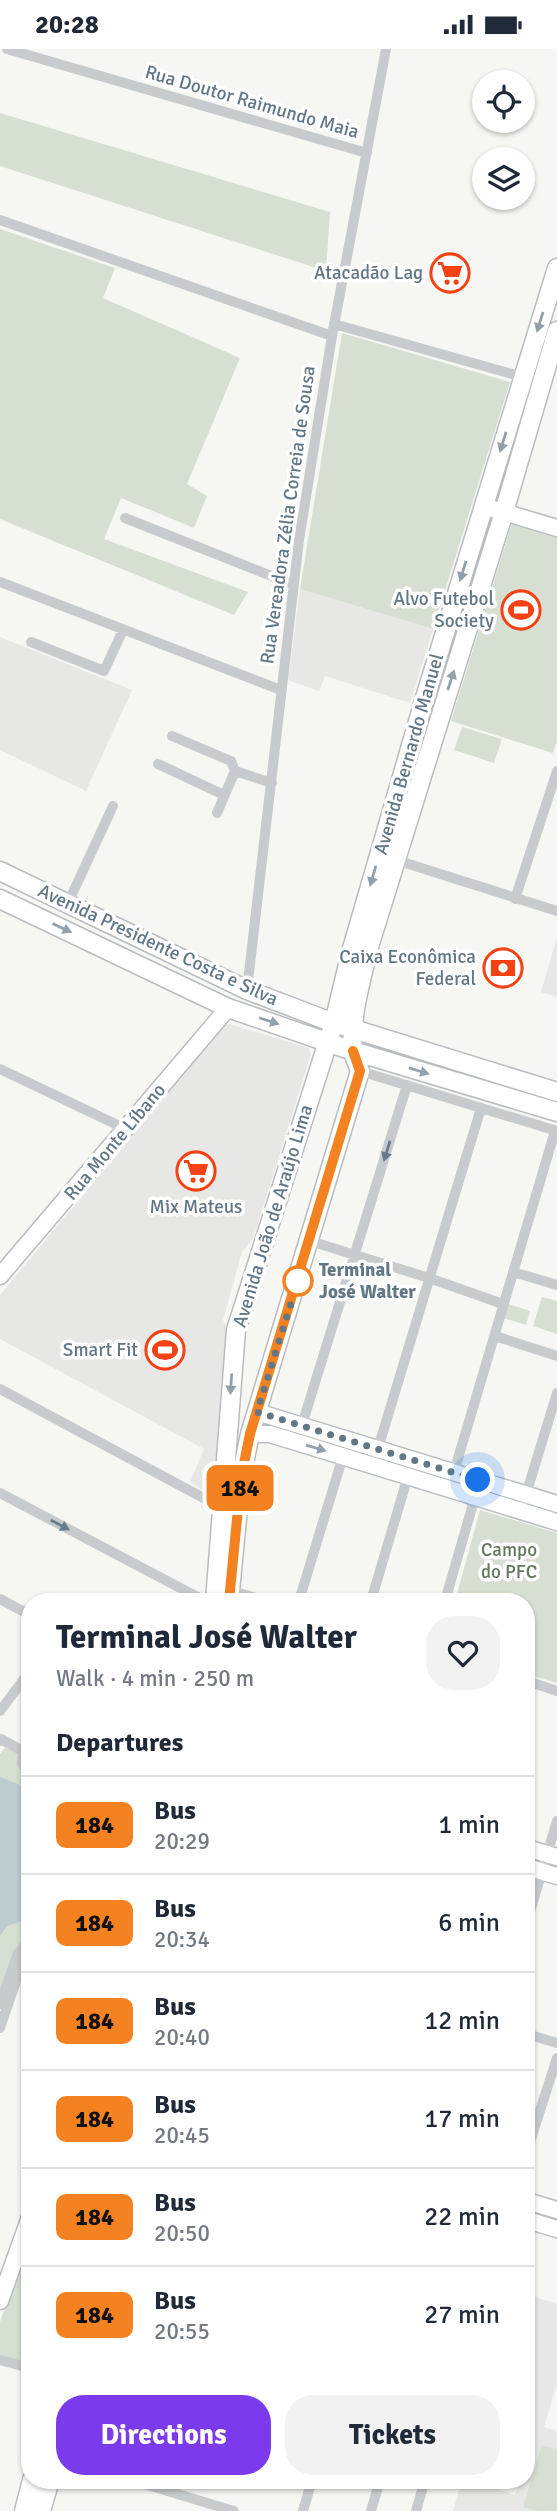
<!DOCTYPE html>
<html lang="en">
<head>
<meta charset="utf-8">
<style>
	body { margin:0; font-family:Signika,sans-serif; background:#f2f2f3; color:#1f2937; height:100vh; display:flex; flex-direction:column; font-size:26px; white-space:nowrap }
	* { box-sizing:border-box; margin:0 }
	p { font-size:23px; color:#747a83 }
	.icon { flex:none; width:38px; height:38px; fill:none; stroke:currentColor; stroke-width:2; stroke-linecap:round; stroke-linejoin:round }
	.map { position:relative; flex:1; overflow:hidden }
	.panel { position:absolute; left:21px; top:1544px; width:514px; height:896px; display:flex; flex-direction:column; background:#fff; border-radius:28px; box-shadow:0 2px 5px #0004 }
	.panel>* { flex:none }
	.badge { padding:0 14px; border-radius:10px; font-size:24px; line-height:46px }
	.fabs { position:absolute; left:472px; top:21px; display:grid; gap:14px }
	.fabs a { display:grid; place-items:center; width:63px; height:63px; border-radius:50%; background:#fff; box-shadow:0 2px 5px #0004; font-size:35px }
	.you { position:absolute; width:35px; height:35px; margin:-18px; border:5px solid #fff; border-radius:50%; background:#1a73e8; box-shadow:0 0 0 10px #1a73e833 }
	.map>.badge { position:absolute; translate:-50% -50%; box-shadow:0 0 0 4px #fff }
	h2 { padding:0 35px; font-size:26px; line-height:63px }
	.round { display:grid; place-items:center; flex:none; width:74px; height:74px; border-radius:28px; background:#f2f2f3 }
	.overview { display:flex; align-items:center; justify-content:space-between; height:119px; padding:0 35px }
	h1 { font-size:33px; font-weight:700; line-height:52px }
	.button { display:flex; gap:14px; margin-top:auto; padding:14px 35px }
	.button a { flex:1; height:80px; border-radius:28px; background:#7c3aed; color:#fff; font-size:28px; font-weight:700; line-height:80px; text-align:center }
	.button a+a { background:#f2f2f3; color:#1f2937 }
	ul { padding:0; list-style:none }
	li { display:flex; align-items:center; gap:21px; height:98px; padding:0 35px; border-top:2px solid #e0e1e3 }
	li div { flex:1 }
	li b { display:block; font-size:26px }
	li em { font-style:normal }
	li .badge { min-width:77px; font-weight:700; text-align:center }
	.status { display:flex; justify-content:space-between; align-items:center; height:49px; padding:0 35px; background:#fff; direction:ltr }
	.status svg { height:19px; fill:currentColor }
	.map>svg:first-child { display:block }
	.built { fill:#e7e8e6 }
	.green { fill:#d7dfd3 }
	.water { fill:#becbcf }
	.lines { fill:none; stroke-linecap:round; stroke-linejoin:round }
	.secondary-casing { stroke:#b7bdc1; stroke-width:19 }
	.primary-casing { stroke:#b8bcc0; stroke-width:21 }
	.street { stroke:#c8cbce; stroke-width:10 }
	.secondary { stroke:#fff; stroke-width:16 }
	.primary { stroke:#fff; stroke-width:18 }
	.oneway { fill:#91a0aa }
	.oneway2 { fill:#677b8a }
	.line-casing { stroke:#fff; stroke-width:16 }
	.line { stroke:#f58220; stroke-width:10 }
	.walk { stroke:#627786; stroke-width:7; stroke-dasharray:0 12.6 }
	.stop-dot { fill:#fff; stroke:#f58220; stroke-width:3.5 }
	.labels { text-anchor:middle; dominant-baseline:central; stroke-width:7; stroke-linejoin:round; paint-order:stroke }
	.street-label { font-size:19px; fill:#627786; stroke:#fff }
	.poi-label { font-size:19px; fill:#627786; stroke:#fff; text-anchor:end }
	.stop-label { font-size:19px; font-weight:bold; fill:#627786; stroke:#fff; text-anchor:start }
	.park-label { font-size:19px; fill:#64785e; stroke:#fff }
</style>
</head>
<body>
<div class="status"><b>20:28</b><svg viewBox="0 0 49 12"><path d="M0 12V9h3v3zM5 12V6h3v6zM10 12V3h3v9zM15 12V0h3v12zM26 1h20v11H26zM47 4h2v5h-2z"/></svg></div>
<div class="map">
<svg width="557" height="2462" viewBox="0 0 557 2462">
	<rect width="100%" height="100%" fill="#f6f6f2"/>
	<path class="built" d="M300 540 433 580 410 654 325 627 319 642 288 631Z
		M0 588 132 641 86 742 0 701Z
		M557 888V948L541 943Z
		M230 975 309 999 311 1005 253 1190 242 1203 223 1271 229 1283 215 1449 190 1433 204 1400 0 1290V1246L224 976Z
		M532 2247 557 2255V2335L544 2378 557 2382V2462H453L462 2431H493L491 2438 515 2446 520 2431H527V2407L531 2393 527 2392V2265Z"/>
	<path class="green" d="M0 64 330 163 326 222 0 117Z
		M0 180 115 219 103 249 240 309 187 435 207 447 194 479 121 449 104 490 248 543 234 566 0 470Z
		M342 284 510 333 433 580 300 540Z
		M512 474 557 487V692L553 704 451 672Z
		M462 678 502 690 494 714 454 701Z
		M542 1248 557 1252V1285L533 1277Z
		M508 1255 530 1262 526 1276 504 1269Z
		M480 1461 557 1484V1634L527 1625V1552H455Z
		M7 1696 30 1703V1889L0 1951V1705Z
		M30 2189V2319L0 2311V2273Z
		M542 2396 557 2401V2462H538L523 2458Z"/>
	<path class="water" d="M0 1728 18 1735 30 1747V1869L7 1877 0 1887Z"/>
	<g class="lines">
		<g class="secondary-casing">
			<path id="secondary" d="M483 457 557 479
				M0 1227 228 959
				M257 1363 557 1455
				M250 1385H270L557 1473
				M527 1799 557 1808
				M527 1818 557 1827
				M527 2152 557 2161
				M527 2171 557 2180
				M0 2252 30 2168"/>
		</g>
		<g class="primary-casing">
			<path id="primary" d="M0 822 247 941 334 974 557 1043
				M0 850 228 959 353 1002 557 1063
				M215 1552 236 1281 334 974 351 903 424 652 557 219
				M229 1552 241 1429 250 1385 360 1022C358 1016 354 1008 353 1001 350 968 361 933 368 901L504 463 557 282
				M24 2462 32 2431
				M41 2462 50 2431"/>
		</g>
		<path class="street" d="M7 0 367 104
			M0 171 332 287
			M334 275 523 328
			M125 469 294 536
			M0 533 281 641
			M31 593 104 622 123 581
			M172 687 231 712 235 722
			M158 715 224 746
			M217 764 235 722 272 734
			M396 811 557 862
			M515 850 557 722
			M68 854 113 757
			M247 941 299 491 332 287 386 0
			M0 1020 126 1080
			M360 1022 557 1082
			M310 1192 429 1229 503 1255
			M513 1223 557 1236
			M495 1287 557 1307
			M0 1340 224 1460
			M302 1376 407 1036
			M373 1416 481 1059
			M454 1423 555 1082
			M0 1444 205 1552
			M524 1452 557 1344
			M229 1541 266 1552
			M0 1550 30 1566
			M299 1552 343 1407
			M371 1552 408 1427
			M445 1552 475 1448
			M527 1632 557 1642
			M0 1662 30 1622
			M0 1692 1 1690 30 1706
			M23 1702 22 1715 30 1720
			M527 1873 557 1772
			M0 1955 18 1904 30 1891
			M0 1979 25 1906 30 1901
			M527 1985 557 1994
			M527 2102 557 2009
			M0 2311 30 2319
			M131 2431 234 2462
			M303 2462 312 2431
			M371 2462 380 2431
			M416 2462 425 2431"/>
		<use href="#secondary" class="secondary"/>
		<use href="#primary" class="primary"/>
	</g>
	<defs><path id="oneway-solid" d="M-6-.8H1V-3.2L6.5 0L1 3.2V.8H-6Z" transform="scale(1.75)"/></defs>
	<g class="oneway">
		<use href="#oneway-solid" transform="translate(540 273) rotate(107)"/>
		<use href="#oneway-solid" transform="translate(503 393) rotate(107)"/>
		<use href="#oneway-solid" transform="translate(463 522) rotate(107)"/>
		<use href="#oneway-solid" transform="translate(451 631) rotate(-72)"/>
		<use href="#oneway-solid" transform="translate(373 827) rotate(106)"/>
		<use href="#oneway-solid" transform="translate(62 879) rotate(25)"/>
		<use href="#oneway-solid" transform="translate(269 972) rotate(18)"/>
		<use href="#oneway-solid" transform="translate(419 1022) rotate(17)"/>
		<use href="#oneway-solid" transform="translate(231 1335) rotate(94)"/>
		<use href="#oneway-solid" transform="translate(316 1399) rotate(16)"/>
	</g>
	<g class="oneway2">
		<use href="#oneway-solid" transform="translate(387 1102) rotate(107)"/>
		<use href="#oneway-solid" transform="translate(60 1476) rotate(28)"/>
	</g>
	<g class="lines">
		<g class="line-casing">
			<path id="line" d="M229 1552 241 1429 250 1385 360 1022 353 1002"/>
		</g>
		<use href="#line" class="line"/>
		<path class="walk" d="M298 1232 257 1363 478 1431"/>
	</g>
	<defs>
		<g id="supermarket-ring" transform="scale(2.0125)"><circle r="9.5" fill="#fff" stroke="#f44215" stroke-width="1.5"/><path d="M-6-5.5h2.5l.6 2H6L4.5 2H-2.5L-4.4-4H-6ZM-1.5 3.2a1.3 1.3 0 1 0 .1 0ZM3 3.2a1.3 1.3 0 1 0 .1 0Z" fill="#f44215"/></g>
		<g id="stadium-ring" transform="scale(2.0125)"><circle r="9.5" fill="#fff" stroke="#f44215" stroke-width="1.5"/><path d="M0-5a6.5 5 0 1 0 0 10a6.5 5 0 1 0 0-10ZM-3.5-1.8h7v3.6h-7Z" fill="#f44215"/></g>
		<g id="bank-ring" transform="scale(2.0125)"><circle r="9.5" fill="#fff" stroke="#f44215" stroke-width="1.5"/><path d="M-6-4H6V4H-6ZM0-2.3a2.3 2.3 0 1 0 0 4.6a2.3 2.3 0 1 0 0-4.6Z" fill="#f44215"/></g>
	</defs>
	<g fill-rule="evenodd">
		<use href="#supermarket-ring" x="450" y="224"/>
		<use href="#stadium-ring" x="521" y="561"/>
		<use href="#bank-ring" x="503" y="919"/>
		<use href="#supermarket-ring" x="196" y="1122"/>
		<use href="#stadium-ring" x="165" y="1301"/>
	</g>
	<circle class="stop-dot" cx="298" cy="1232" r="14"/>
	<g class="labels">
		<g class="street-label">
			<text transform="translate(252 53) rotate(16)">Rua Doutor Raimundo Maia</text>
			<text transform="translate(288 466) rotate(-82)">Rua Vereadora Zélia Correia de Sousa</text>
			<text transform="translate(409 705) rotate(-74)">Avenida Bernardo Manuel</text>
			<text transform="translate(158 896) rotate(25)">Avenida Presidente Costa e Silva</text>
			<text transform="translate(115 1093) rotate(-50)">Rua Monte Líbano</text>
			<text transform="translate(273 1167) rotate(-73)">Avenida João de Araújo Lima</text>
		</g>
		<g class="poi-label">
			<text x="423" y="224">Atacadão Lag</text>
			<text x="494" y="550">Alvo Futebol<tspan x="494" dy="22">Society</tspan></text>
			<text x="476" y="908">Caixa Econômica<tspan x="476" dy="22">Federal</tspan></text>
			<text x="196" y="1158" text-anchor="middle">Mix Mateus</text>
			<text x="138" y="1301">Smart Fit</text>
		</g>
		<g class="stop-label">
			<text x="319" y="1221">Terminal<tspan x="319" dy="22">José Walter</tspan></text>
		</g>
		<g class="park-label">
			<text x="509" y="1501">Campo<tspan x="509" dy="22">do PFC</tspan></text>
		</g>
	</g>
</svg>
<div class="fabs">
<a><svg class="icon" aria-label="locate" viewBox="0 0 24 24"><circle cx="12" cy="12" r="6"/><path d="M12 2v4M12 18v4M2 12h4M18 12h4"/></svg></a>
<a><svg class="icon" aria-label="layers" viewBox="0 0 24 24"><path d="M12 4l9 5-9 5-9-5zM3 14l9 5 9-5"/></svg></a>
</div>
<div class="you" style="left:478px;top:1431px"></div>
<b class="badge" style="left:240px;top:1439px;background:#f58220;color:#111">184</b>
<section class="panel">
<div class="overview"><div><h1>Terminal José Walter</h1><p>Walk · 4 min · 250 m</p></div><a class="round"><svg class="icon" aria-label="heart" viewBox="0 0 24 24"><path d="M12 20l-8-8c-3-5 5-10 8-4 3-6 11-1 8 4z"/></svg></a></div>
<h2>Departures</h2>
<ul>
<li><span class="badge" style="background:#f58220;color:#111">184</span><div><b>Bus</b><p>20:29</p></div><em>1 min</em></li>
<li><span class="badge" style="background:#f58220;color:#111">184</span><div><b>Bus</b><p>20:34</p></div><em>6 min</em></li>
<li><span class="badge" style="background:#f58220;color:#111">184</span><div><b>Bus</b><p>20:40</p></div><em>12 min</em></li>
<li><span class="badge" style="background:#f58220;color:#111">184</span><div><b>Bus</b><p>20:45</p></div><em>17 min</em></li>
<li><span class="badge" style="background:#f58220;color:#111">184</span><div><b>Bus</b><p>20:50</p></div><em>22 min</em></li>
<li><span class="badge" style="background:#f58220;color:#111">184</span><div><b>Bus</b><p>20:55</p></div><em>27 min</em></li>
</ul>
<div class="button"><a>Directions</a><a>Tickets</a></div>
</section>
</div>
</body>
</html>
